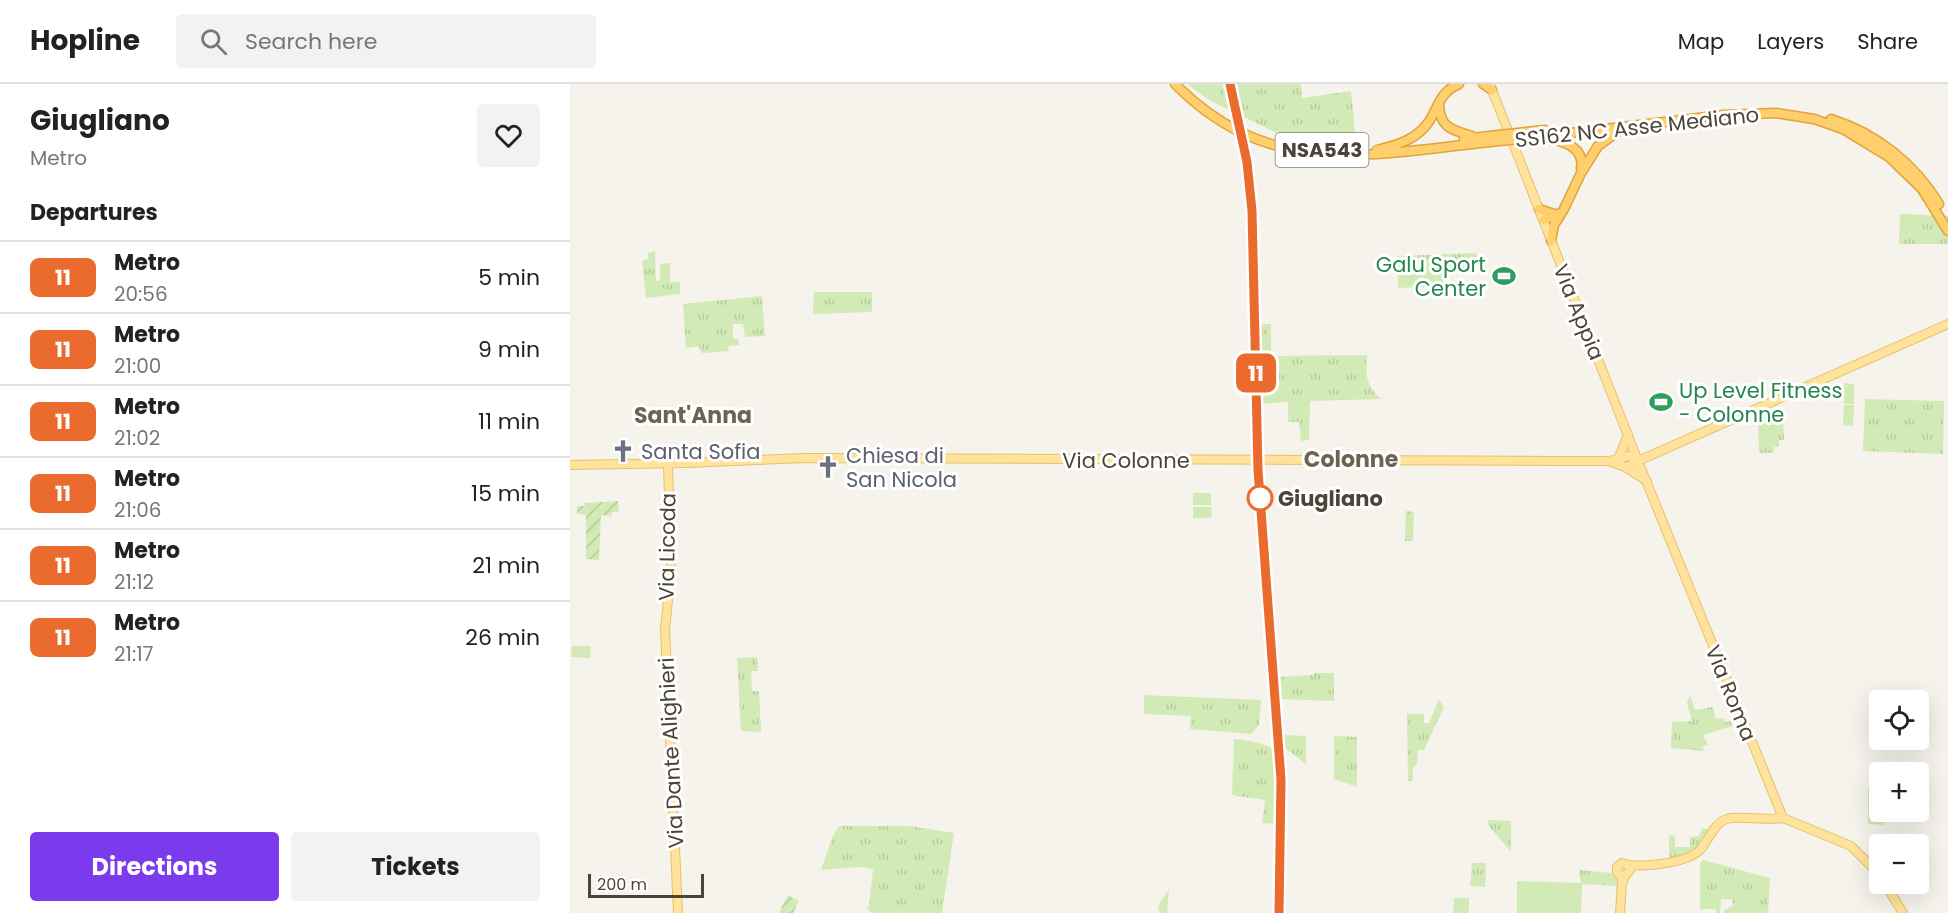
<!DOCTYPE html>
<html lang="en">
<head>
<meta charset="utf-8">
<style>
	body { margin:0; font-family:Poppins,sans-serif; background:#f2f2f2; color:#222; height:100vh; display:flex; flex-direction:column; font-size:22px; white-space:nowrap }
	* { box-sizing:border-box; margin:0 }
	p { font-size:20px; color:#767676 }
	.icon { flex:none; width:33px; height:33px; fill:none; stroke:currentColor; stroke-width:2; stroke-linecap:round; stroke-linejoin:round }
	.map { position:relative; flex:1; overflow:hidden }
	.side { display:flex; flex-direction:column; background:#fff; width:570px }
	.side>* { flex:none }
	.badge { padding:0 12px; border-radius:9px; font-size:21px; line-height:39px }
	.buttons { position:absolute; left:1299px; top:606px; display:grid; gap:12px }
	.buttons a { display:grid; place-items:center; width:60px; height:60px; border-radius:6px; background:#fff; box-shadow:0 6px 24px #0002; font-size:30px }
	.scale { position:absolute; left:18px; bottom:15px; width:116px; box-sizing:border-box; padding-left:6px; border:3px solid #4b4439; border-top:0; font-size:16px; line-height:21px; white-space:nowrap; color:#4b4439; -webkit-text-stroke:4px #fff; paint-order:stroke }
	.map>.badge { position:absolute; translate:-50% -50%; box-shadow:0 0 0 3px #fff }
	h2 { padding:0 30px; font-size:22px; line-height:54px }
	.round { display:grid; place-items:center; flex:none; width:63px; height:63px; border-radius:6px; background:#f2f2f2 }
	.headline { display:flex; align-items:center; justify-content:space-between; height:102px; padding:0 30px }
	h1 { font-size:28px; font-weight:700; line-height:45px }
	.button { display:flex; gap:12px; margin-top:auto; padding:12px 30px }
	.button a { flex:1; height:69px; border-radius:6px; background:#7c3aed; color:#fff; font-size:24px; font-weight:700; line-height:69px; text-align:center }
	.button a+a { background:#f2f2f2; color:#222 }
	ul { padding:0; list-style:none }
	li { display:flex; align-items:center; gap:18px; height:72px; padding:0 30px; border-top:2px solid #e0e0e0 }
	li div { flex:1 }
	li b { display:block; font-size:22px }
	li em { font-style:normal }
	li .badge { min-width:66px; font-weight:700; text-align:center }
	header { display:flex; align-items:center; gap:36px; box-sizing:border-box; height:84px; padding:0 30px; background:#fff; border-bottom:2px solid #e0e0e0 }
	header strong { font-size:28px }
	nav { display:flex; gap:33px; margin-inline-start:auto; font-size:21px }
	.search { width:420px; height:54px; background:#f2f2f2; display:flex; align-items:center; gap:15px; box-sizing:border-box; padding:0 21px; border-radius:6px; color:#767676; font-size:22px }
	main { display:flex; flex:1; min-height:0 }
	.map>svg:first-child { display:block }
	.grass { fill:url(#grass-tufts) }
	.garden { fill:url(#garden-furrows) }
	.pitch { fill:#d2eab5 }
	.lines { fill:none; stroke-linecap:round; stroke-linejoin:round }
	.major-casing { stroke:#e6c16a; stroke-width:10 }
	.highway-casing { stroke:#e0a43c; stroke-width:11 }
	.major { stroke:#ffe39c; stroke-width:8 }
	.highway { stroke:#ffcf6e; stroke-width:8 }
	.highway-bridge-casing { stroke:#e0a43c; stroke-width:11; stroke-linecap:butt }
	.highway-bridge { stroke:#ffcf6e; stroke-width:8 }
	.line-casing { stroke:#fff; stroke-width:14 }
	.line { stroke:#eb6a2d; stroke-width:9 }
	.stop-dot { fill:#fff; stroke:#eb6a2d; stroke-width:3 }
	.labels { text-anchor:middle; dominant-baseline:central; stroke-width:6; stroke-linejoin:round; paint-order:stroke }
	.shield { fill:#fff; stroke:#817c74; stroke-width:1.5 }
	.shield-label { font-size:20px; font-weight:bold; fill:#4b4439 }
	.street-label { font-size:21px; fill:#4b4439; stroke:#fff }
	.leisure-label { font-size:21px; fill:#27864d; stroke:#fff; text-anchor:end }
	.worship-label { font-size:21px; fill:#5b616d; stroke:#fff; text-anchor:start }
	.stop-label { font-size:21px; font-weight:bold; fill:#4b4439; stroke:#fff; text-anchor:start }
	.neighbourhood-label { font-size:22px; font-weight:bold; fill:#6e6250; stroke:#fff }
</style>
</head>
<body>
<header>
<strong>Hopline</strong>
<div class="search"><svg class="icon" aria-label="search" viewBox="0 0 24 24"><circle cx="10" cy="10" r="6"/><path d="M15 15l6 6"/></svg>Search here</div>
<nav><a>Map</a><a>Layers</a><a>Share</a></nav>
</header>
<main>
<section class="side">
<div class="headline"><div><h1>Giugliano</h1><p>Metro</p></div><a class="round"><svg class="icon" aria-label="heart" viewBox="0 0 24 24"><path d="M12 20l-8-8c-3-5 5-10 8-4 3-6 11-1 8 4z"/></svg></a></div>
<h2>Departures</h2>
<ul>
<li><span class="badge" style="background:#eb6a2d;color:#fff">11</span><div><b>Metro</b><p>20:56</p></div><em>5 min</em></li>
<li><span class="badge" style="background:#eb6a2d;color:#fff">11</span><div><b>Metro</b><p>21:00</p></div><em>9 min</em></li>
<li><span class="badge" style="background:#eb6a2d;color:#fff">11</span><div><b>Metro</b><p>21:02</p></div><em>11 min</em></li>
<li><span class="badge" style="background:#eb6a2d;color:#fff">11</span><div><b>Metro</b><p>21:06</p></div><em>15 min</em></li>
<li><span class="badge" style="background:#eb6a2d;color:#fff">11</span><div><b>Metro</b><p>21:12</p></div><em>21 min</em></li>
<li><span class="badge" style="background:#eb6a2d;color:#fff">11</span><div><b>Metro</b><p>21:17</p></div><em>26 min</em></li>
</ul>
<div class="button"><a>Directions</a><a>Tickets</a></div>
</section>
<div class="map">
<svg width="1378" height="829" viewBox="0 0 1378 829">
	<defs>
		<pattern id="grass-tufts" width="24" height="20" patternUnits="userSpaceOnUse" patternTransform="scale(1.5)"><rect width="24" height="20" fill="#d2eab5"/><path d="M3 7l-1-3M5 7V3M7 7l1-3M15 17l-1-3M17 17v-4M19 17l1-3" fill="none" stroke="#b6ca9c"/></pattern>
		<pattern id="garden-furrows" width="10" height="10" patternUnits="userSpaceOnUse" patternTransform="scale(1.5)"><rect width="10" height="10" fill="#d2eab5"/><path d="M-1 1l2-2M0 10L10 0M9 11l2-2" fill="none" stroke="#b6ca9c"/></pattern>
	</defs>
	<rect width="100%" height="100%" fill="#f6f3ec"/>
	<path class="grass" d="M617 0H731L732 14 781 7 787 67 709 50 641 17Z
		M1330 130 1378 132V160H1329Z
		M85 167 86 197 90 196V180L100 179V198H110V210L76 214 72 177 79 174 77 169Z
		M906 169 914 186 875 187V202L828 204 827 172Z
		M244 208H302V228L243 230Z
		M192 212 195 252 175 253 173 240H163V254L168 255 169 261 158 262 159 267 132 269 129 262 116 264 113 220Z
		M689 240H701V272L797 271C796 292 795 300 811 315L740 317 739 356 731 357 729 338H718V318L689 320Z
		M1295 315 1374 317 1373 370 1293 367Z
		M1199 323V334H1213L1214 356H1209V363H1204V369H1189L1188 329Z
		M836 427 844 428 843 457H835Z
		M187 573 188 587H181L182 607H189L191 648 171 647 167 574Z
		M744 589H764V617L708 615 706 593 744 591Z
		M574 611 691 616 689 641 681 650 620 645 621 632 574 630Z
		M1120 611 1125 626 1143 623 1146 635 1153 634 1155 638 1161 637 1163 642 1133 651 1138 661 1133 662 1134 667 1101 664 1102 638 1122 637 1117 619Z
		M869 615 874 623 854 666H848L847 680 843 684V697H838L837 630H854V639H859Z
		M712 651 736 652V680L707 658 706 653Z
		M764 652 787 653V703L764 695Z
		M664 655C683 657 707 660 716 679L714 738 709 740 692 739 695 716 662 711Z
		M1309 702 1310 728H1314V741L1298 740V703Z
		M918 736 941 737V768L918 741Z
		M269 742H339L384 749 372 829H302L297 824 299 822 303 785 290 783 251 786 262 754Z
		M1132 744 1139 746C1128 764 1122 774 1099 774V751L1105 752V763H1120V753L1129 752Z
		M1133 776 1200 794 1198 829H1154V826L1163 822 1162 815H1151L1150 829H1146V825H1130V780Z
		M902 779H916L915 803 900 802Z
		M1010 786 1041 789 1047 792 1048 802 1012 800 1009 791Z
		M599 805 597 829H591L588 826 590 818Z
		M884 814H899V829H883Z"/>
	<path class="garden" d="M48 417 49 428H42L41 432 31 431 29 476 16 475V431L7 430V422H15V419Z
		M218 811 229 817 223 829H209Z"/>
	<path class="pitch" d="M1274 299 1284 300V320H1274Z
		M1274 321H1284L1283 342 1273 341Z
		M623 409H641V421H623Z
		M623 423H642L641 434H623Z
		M2 562H21L20 574 1 573Z
		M947 797 1012 799 1011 829H947Z"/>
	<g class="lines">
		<g class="major-casing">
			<path id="major" d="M920 1 1068 377 1213 734 1281 762 1310 791
				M1049 373 1058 351
				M1039 377 1055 383 1077 397
				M98 380 101 486 95 546 108 829
				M0 381 117 379 236 374 991 377H1039L1059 372 1068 377
				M1055 383 1065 381 1068 377 1378 240
				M1058 781C1076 783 1117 779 1130 766 1138 757 1145 738 1157 735 1171 731 1195 737 1213 734
				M1052 800 1055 792 1060 786 1058 781 1052 779 1047 783V788L1050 791 1055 792
				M1315 800 1333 829
				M1050 829 1052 798"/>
		</g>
		<g class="highway-casing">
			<path id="highway" d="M605 0C703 99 807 69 929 57
				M913 0 922 6
				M869 19C869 43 881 46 902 52
				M1261 35C1306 49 1345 80 1369 120
				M948 49 975 46
				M894 55 928 51
				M950 55 1154 31 1206 29 1244 35 1273 45 1319 73 1352 105 1378 147
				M977 55C995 57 1015 64 1011 85
				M807 66C828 61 848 55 860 36 869 21 871 7 889 0
				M969 125 984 130
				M974 136 990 129
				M981 157 984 141 994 125 1011 89 1028 62 1053 44"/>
		</g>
		<use href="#major" class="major"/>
		<use href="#highway" class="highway"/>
		<g class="highway-bridge-casing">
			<path id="highway-bridge" d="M928 51 948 49
				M929 57 950 55"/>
		</g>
		<use href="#highway-bridge" class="highway-bridge"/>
	</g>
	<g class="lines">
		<g class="line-casing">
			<path id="line" d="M660 0 677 78 682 127 688 386 711 696 709 829"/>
		</g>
		<use href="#line" class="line"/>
	</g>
	<defs>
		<g id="stadium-bare" transform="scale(1.8)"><path d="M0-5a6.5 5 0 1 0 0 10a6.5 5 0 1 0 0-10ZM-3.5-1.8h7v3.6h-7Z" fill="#2e9e5b" stroke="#fff" stroke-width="2.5" paint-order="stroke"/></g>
		<g id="church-bare" transform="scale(1.8)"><path d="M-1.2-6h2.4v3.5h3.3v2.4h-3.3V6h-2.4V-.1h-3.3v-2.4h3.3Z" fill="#6b7280" stroke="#fff" stroke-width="2.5" paint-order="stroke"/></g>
	</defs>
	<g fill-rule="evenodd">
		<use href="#stadium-bare" x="934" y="192"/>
		<use href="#stadium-bare" x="1091" y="318"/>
		<use href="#church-bare" x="53" y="367"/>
		<use href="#church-bare" x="258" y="383"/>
	</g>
	<circle class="stop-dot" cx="690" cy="414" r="12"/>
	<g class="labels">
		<rect class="shield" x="705.5" y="49" width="93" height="34" rx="4.5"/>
		<g class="shield-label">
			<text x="752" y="66">NSA543</text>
		</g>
		<g class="street-label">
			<text transform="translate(1067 43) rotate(-6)">SS162 NC Asse Mediano</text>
			<text transform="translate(1009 228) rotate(68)">Via Appia</text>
			<text x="556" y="376">Via Colonne</text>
			<text transform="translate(97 463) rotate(-89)">Via Licoda</text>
			<text transform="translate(1161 609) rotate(68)">Via Roma</text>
			<text transform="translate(101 669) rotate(-93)">Via Dante Alighieri</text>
		</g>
		<g class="leisure-label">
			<text x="916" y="180">Galu Sport<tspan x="916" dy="24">Center</tspan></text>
			<text x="1109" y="306" text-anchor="start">Up Level Fitness<tspan x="1109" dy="24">- Colonne</tspan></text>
		</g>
		<g class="worship-label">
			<text x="71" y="367">Santa Sofia</text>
			<text x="276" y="371">Chiesa di<tspan x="276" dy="24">San Nicola</tspan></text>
		</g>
		<g class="stop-label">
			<text x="708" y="414">Giugliano</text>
		</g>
		<g class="neighbourhood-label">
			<text x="123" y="331">Sant'Anna</text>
			<text x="781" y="375">Colonne</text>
		</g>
	</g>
</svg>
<div class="buttons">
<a><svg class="icon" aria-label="locate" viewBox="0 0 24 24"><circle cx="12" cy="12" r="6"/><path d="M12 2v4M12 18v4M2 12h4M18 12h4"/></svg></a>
<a>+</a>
<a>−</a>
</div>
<div class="scale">200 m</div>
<b class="badge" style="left:686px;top:289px;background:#eb6a2d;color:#fff">11</b>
</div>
</main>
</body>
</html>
